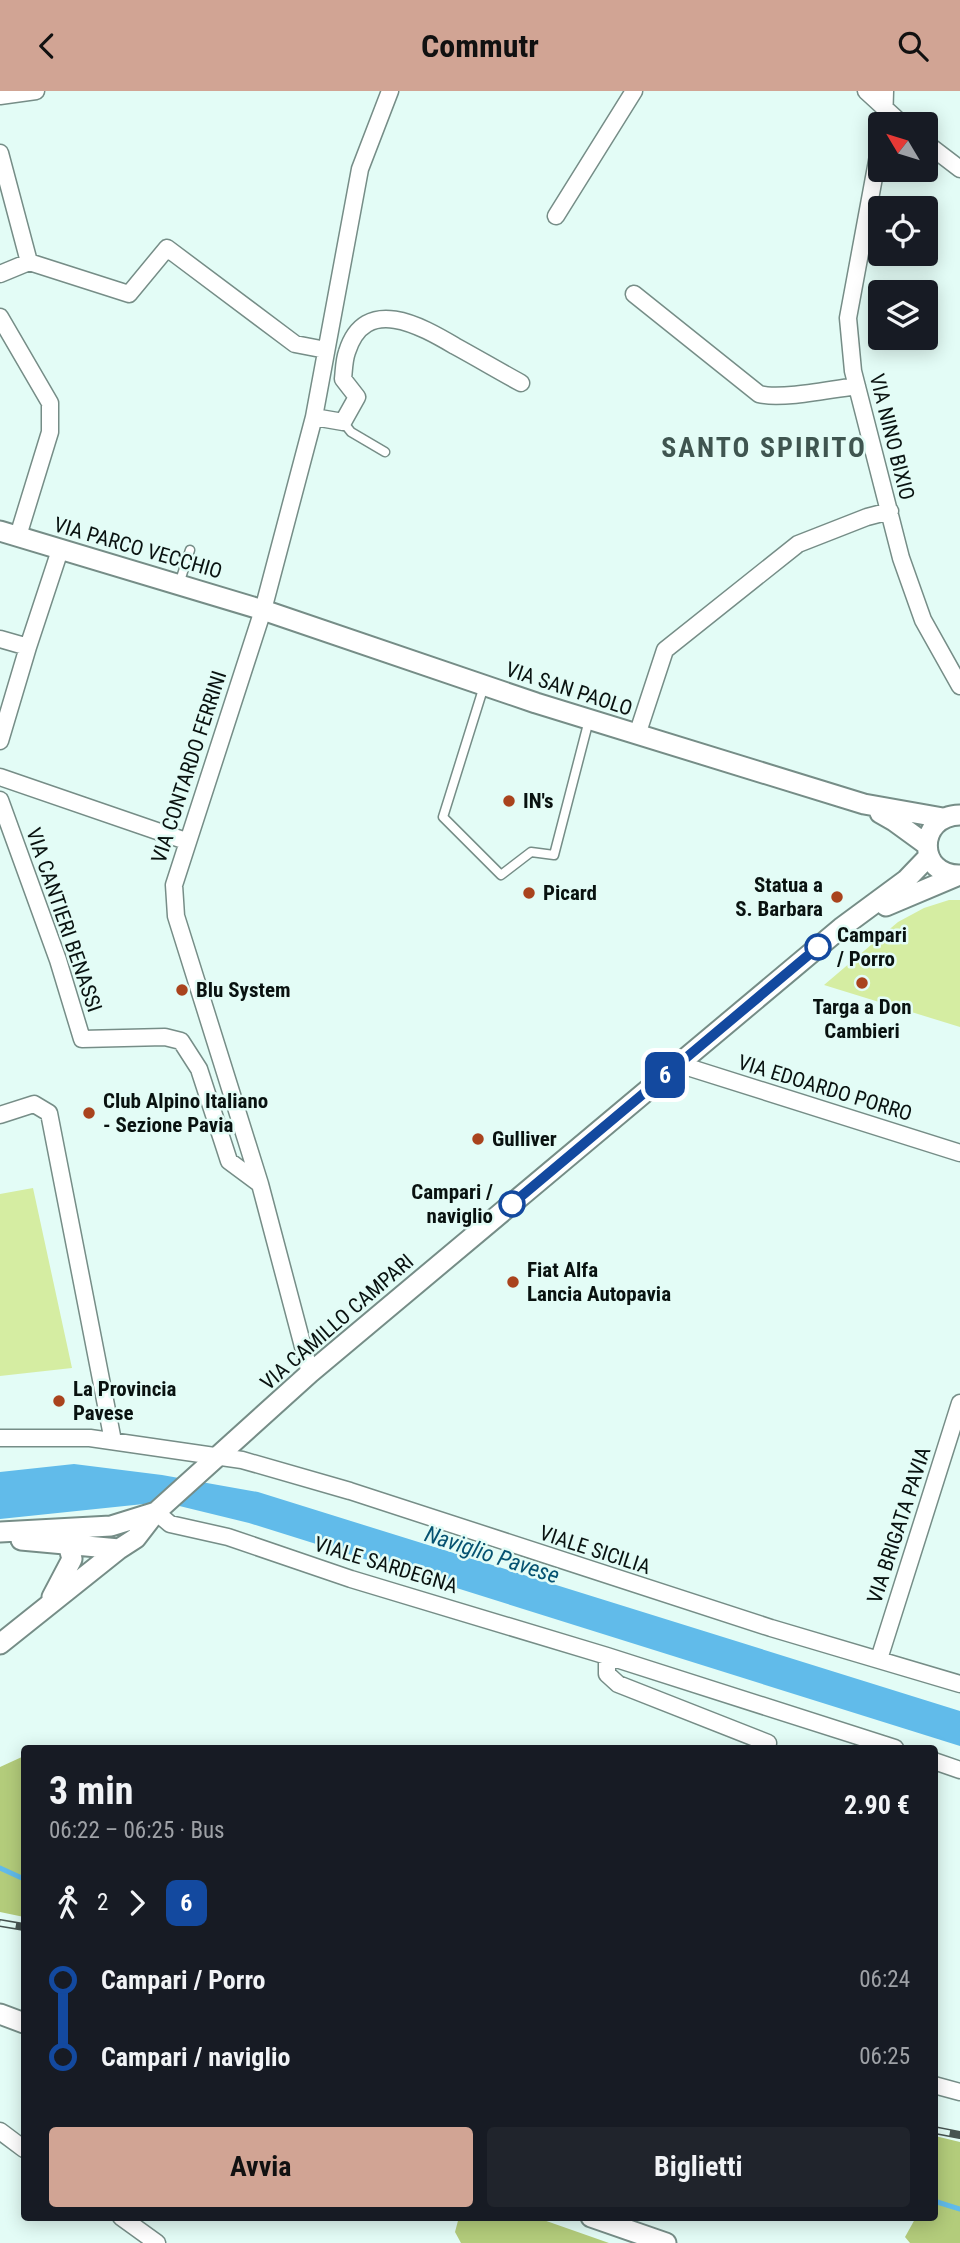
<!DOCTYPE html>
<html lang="it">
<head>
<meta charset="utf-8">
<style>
	body { margin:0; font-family:"Roboto Condensed",sans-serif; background:#20242c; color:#f1f3f6; height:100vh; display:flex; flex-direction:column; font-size:26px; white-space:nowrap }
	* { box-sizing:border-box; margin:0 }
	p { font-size:23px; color:#9ea1a6 }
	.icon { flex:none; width:38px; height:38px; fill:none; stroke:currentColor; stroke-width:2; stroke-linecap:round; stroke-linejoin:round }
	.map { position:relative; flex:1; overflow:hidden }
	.details { position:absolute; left:21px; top:1654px; width:917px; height:476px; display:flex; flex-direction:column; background:#171b24; border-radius:7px; box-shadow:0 4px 18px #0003 }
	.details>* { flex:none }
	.badge { padding:0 14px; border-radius:10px; font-size:24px; line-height:46px }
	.needle { width:46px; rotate:308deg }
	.fabs { position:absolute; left:868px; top:21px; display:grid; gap:14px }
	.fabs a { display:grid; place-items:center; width:70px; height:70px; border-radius:7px; background:#171b24; box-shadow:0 4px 18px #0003; font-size:35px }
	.map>.badge { position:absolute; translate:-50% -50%; box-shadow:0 0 0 4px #fff }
	.legs { display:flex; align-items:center; gap:10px; height:77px; padding:0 28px; font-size:23px }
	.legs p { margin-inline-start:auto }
	.head { display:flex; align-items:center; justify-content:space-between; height:119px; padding:0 28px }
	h1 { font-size:38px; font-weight:700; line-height:52px }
	.action { display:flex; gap:14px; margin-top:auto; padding:14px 28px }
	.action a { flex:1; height:80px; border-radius:7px; background:#d1a494; color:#111; font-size:28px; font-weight:700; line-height:80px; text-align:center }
	.action a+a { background:#20242c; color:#f1f3f6 }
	ul { padding:0 28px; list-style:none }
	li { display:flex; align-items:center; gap:24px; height:77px; font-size:26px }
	li i { display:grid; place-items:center; width:10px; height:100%; margin:0 9px; background:currentColor }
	li i::after { content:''; width:18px; height:18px; margin:-9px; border:5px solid; border-radius:50%; background:#171b24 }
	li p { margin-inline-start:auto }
	li:first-child i { background:linear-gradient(#0000 50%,currentColor 0) }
	li:last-child i { background:linear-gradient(currentColor 50%,#0000 0) }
	header { display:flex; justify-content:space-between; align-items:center; height:91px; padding:0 28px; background:#d1a494; color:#111; font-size:32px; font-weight:700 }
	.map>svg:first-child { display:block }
	.green { fill:#d5eda2 }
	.forest { fill:#b3cc7b }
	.water { fill:#61bbea }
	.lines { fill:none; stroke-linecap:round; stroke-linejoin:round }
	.stream { stroke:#61bbea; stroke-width:5 }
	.service-casing { stroke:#768d87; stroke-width:11 }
	.minor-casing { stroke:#768d87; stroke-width:19 }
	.tertiary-casing { stroke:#768d87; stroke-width:23 }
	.service { stroke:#fff; stroke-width:8 }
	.minor { stroke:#fff; stroke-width:16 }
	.tertiary { stroke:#fff; stroke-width:19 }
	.rail-casing { stroke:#475451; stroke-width:8 }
	.rail { stroke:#e3fcf6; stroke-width:5; stroke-dasharray:16; stroke-linecap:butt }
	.line-1-casing { stroke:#fff; stroke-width:16 }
	.line-1 { stroke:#13499f; stroke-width:10 }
	.poi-dot { fill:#a9431d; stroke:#e3fcf6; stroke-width:2.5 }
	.stop-1-dot { fill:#fff; stroke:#13499f; stroke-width:3.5 }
	.labels { text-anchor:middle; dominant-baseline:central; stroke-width:5; stroke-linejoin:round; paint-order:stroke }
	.street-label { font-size:21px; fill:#091210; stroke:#e3fcf6 }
	.poi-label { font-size:21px; font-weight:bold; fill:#091210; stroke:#e3fcf6; text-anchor:start }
	.stop-label { font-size:21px; font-weight:bold; fill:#091210; stroke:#e3fcf6; text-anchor:start }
	.water-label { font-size:23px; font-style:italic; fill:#055271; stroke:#e3fcf6 }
	.district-label { font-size:28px; font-weight:bold; letter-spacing:2px; fill:#3f5550; stroke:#e3fcf6 }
</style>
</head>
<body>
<header><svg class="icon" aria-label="back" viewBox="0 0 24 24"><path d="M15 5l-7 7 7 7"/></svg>Commutr<svg class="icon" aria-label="search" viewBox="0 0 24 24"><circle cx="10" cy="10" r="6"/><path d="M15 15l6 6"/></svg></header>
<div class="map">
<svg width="960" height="2152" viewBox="0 0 960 2152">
	<rect width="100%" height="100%" fill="#e3fcf6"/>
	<path class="green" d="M949 809H960V936L824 894 898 831 924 817Z
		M33 1097 72 1277 0 1285V1103Z"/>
	<path class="forest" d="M24 1665V1826L0 1821V1676Z
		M935 2045 960 2051V2152H910L905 2146 915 2128 911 2126H934Z
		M459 2126H535L609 2152H461L455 2141Z"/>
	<path class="water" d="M74 1373 162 1384 258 1401 960 1620V1655L249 1432 163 1411 0 1428V1381Z"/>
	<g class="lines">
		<path class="stream" d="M0 1777 24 1788
			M934 2110 960 2118"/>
		<g class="service-casing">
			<path id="service" d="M343 331 351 341 385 361
				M179 493 190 459
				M484 595 443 726 501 784 531 761 554 764 589 629"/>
		</g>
		<g class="minor-casing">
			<path id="minor" d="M866 0 902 33
				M0 5 36 0
				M884 33 885 0
				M926 52 960 78
				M880 54 848 227 853 280 901 467 923 529 960 595
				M0 62 29 171 0 183
				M556 125 634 0
				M29 171 129 203 167 157 295 253 326 259
				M634 203 759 303C780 309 834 298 857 295
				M0 226 50 312V341L18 445
				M314 326 343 331 357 306 343 288C344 279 344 269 347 261 365 203 421 235 455 255 477 267 499 280 521 292
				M0 548 28 556
				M637 644 665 559 798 453 867 426 890 420
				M0 650 28 556 60 459
				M0 686 186 750
				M0 709 58 869 82 948 165 946 181 950 199 978 229 1070 260 1093
				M678 973 960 1062
				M0 1024 34 1013 49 1022 113 1350
				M310 1282 260 1093 176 825 174 794 263 519 314 326 360 78 390 0
				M0 1347H90L242 1369 350 1400 771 1537 960 1593
				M156 1421 170 1433 228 1446 351 1488 607 1565 895 1657
				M607 1565V1583L618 1593 768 1652 766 1657
				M879 1568 960 1312
				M934 1670 960 1679
				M934 1994 960 2001
				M0 2040 24 2058
				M121 2126 157 2152"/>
		</g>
		<g class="tertiary-casing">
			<path id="tertiary" d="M0 440 263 519 536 612 864 713 943 727
				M880 722 894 730 927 754
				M960 724C916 725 917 785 960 784
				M886 815 957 785
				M0 1441 111 1435 156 1421
				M21 1449 119 1458
				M52 1506 72 1468 68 1453
				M0 1553 119 1458 136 1447 156 1421 310 1282 841 837 906 789 929 765
				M0 1923 24 1932
				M591 2126 666 2152"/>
		</g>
		<use href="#service" class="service"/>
		<use href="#minor" class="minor"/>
		<use href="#tertiary" class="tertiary"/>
		<g class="rail-casing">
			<path id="rail" d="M0 1832 24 1836
				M934 2039 960 2044"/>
		</g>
		<use href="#rail" class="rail"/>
	</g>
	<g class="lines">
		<g class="line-1-casing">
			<path id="line-1" d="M512 1113 818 856"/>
		</g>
		<use href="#line-1" class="line-1"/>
	</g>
	<g class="poi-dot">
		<circle cx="509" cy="710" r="7"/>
		<circle cx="529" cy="802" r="7"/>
		<circle cx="837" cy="806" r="7"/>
		<circle cx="862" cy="892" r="7"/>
		<circle cx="182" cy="899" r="7"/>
		<circle cx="89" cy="1022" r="7"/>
		<circle cx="478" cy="1048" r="7"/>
		<circle cx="513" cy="1191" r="7"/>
		<circle cx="59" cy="1310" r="7"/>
	</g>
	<g class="stop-1-dot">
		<circle cx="818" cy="856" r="12"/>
		<circle cx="512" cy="1113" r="12"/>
	</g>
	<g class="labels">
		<g class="street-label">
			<text transform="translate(892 346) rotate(76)">VIA NINO BIXIO</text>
			<text transform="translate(138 457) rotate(16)">VIA PARCO VECCHIO</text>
			<text transform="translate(569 598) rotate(18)">VIA SAN PAOLO</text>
			<text transform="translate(189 676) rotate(-72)">VIA CONTARDO FERRINI</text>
			<text transform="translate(64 829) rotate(71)">VIA CANTIERI BENASSI</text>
			<text transform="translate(825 997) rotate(17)">VIA EDOARDO PORRO</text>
			<text transform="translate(337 1231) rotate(-41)">VIA CAMILLO CAMPARI</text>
			<text transform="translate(899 1434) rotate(-72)">VIA BRIGATA PAVIA</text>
			<text transform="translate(595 1459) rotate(18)">VIALE SICILIA</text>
			<text transform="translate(386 1474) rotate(17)">VIALE SARDEGNA</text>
		</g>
		<g class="poi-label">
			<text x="523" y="710">IN's</text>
			<text x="823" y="794" text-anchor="end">Statua a<tspan x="823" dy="24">S. Barbara</tspan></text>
			<text x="543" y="802">Picard</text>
			<text x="196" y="899">Blu System</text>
			<text x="862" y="916" text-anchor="middle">Targa a Don<tspan x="862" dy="24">Cambieri</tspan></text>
			<text x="103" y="1010">Club Alpino Italiano<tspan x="103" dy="24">- Sezione Pavia</tspan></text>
			<text x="492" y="1048">Gulliver</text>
			<text x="527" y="1179">Fiat Alfa<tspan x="527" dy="24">Lancia Autopavia</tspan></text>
			<text x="73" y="1298">La Provincia<tspan x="73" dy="24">Pavese</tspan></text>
		</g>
		<g class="stop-label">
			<text x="837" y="844">Campari<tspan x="837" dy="24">/ Porro</tspan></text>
			<text x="493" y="1101" text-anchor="end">Campari /<tspan x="493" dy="24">naviglio</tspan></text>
		</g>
		<g class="water-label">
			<text transform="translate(492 1464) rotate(18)">Naviglio Pavese</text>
		</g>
		<g class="district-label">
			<text x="764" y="356">SANTO SPIRITO</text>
		</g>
	</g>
</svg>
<div class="fabs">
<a><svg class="needle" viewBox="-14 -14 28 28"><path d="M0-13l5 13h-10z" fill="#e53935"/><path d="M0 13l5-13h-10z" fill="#9ea1a6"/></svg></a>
<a><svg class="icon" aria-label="locate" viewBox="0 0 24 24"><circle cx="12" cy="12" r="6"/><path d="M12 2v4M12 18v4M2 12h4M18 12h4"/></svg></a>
<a><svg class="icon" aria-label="layers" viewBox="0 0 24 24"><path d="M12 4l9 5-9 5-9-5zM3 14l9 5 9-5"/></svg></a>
</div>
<b class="badge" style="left:665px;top:984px;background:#13499f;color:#fff">6</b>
<section class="details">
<div class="head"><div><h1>3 min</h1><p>06:22 – 06:25 · Bus</p></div><b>2.90 €</b></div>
<div class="legs"><svg class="icon" aria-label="walk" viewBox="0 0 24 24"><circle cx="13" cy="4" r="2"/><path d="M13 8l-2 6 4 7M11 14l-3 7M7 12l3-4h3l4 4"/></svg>2<svg class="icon" aria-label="forward" viewBox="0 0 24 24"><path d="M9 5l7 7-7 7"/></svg><b class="badge" style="background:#13499f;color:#fff">6</b></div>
<ul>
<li><i style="color:#13499f"></i><b>Campari / Porro</b><p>06:24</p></li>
<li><i style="color:#13499f"></i><b>Campari / naviglio</b><p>06:25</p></li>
</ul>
<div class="action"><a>Avvia</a><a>Biglietti</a></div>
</section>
</div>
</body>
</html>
